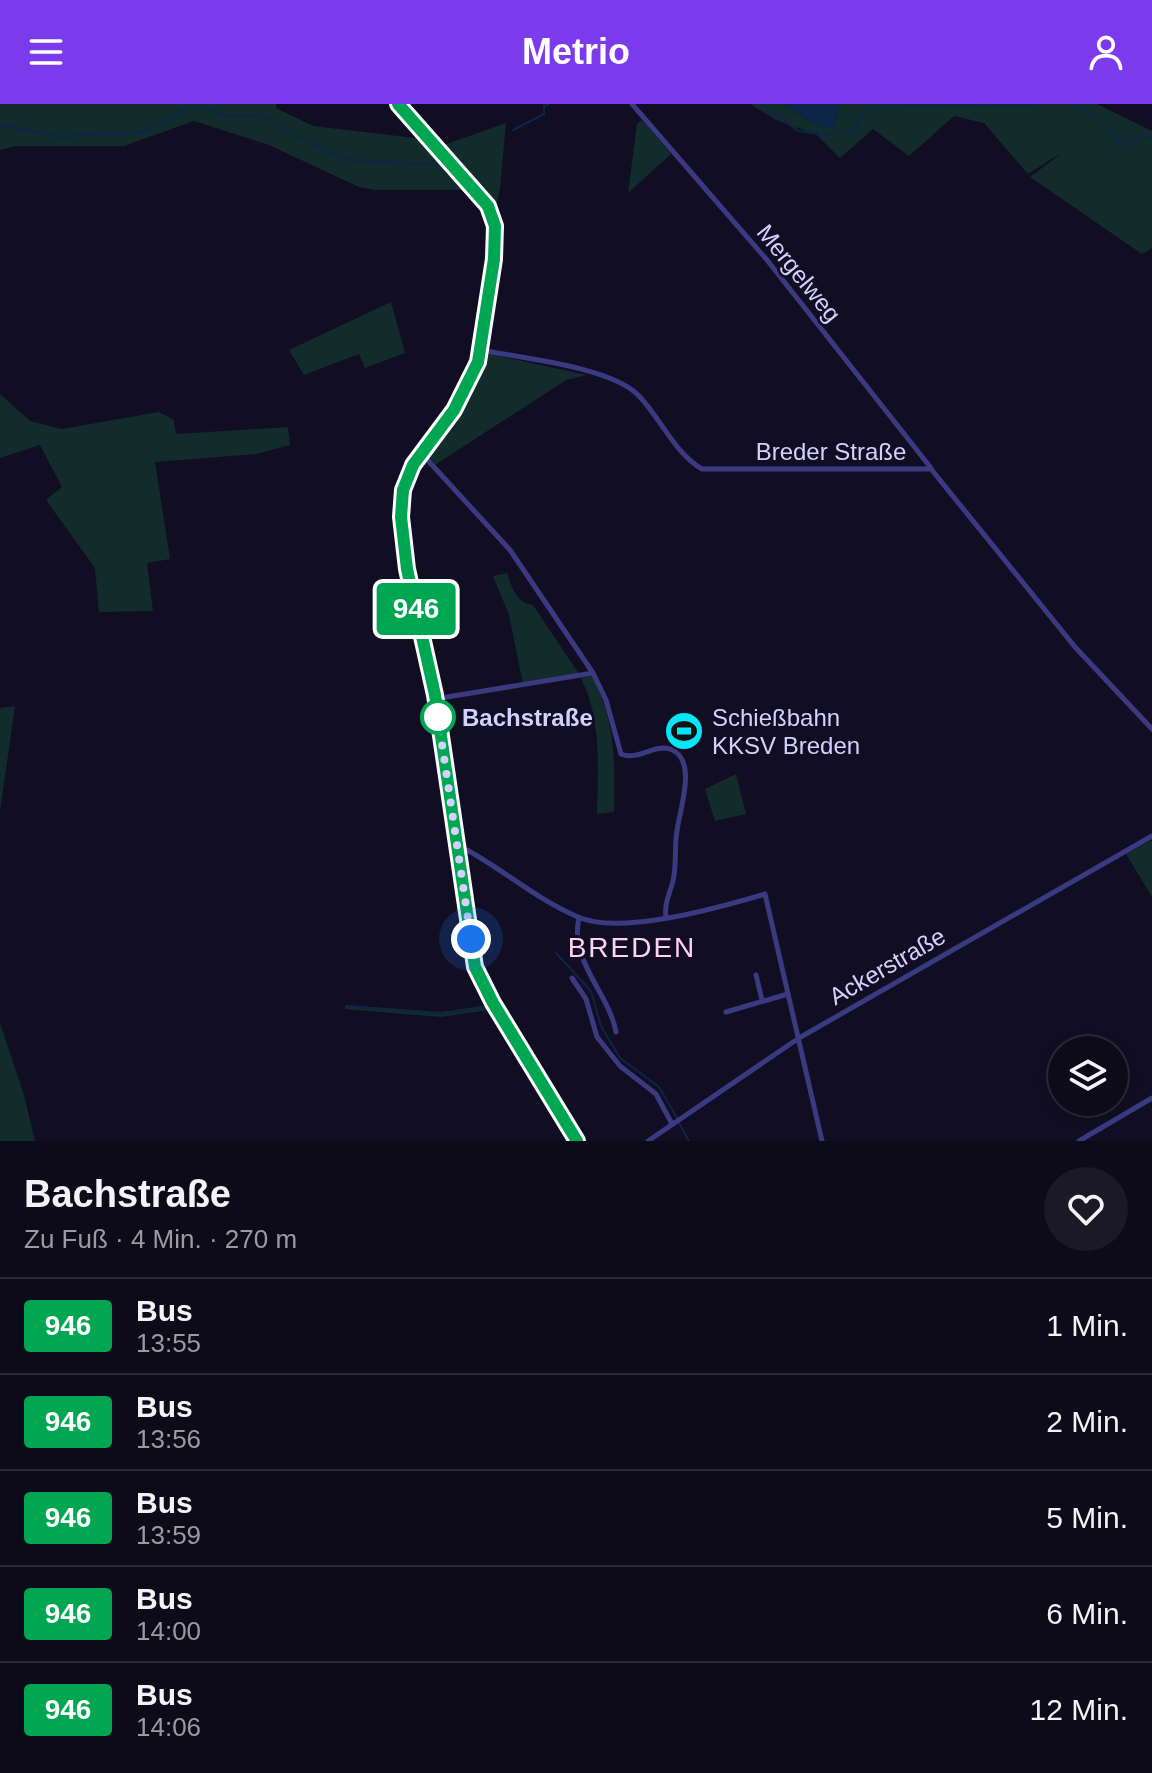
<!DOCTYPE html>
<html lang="de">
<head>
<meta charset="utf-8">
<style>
	body { margin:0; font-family:Arial,sans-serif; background:#1b1827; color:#f1f3f6; height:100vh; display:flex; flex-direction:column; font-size:30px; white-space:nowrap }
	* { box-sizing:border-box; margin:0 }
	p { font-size:26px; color:#9a9aa2 }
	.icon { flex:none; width:44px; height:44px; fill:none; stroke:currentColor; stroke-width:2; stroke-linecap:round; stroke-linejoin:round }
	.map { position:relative; height:1037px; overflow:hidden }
	.panel { display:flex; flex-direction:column; background:#0d0a1a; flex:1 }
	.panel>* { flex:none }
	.badge { padding:0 16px; border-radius:6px; font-size:28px; line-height:52px }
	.controls { position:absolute; left:1048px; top:932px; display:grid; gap:16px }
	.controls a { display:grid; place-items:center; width:80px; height:80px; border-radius:50%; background:#0d0a1a; box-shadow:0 4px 12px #0003,0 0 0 2px #2d2b39; font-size:40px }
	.you { position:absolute; width:40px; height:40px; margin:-20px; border:6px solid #fff; border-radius:50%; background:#1a73e8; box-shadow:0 0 0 12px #1a73e833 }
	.map>.badge { position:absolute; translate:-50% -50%; box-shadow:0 0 0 4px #fff }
	.round { display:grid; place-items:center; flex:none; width:84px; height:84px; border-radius:42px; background:#1b1827 }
	.head { display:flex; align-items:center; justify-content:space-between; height:136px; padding:0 24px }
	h1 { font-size:38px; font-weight:700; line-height:60px }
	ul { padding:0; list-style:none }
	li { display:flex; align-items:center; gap:24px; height:96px; padding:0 24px; border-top:2px solid #2d2b39 }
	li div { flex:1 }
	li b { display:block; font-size:30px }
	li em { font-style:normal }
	li .badge { min-width:88px; font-weight:700; text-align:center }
	header { display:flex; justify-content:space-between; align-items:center; height:104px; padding:0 24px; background:#7c3aed; color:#fff; font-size:36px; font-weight:700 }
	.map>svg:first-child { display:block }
	.green { fill:#112c2b }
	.water { fill:#0d2547 }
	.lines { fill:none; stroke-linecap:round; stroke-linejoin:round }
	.stream { stroke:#0d2547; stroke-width:2 }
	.street { stroke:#3a3a81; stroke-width:5 }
	.secondary { stroke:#696afc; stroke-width:7 }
	.line-casing { stroke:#fff; stroke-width:18 }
	.line { stroke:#00a651; stroke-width:12 }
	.walk { stroke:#d4d1fe; stroke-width:8; stroke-dasharray:0 14.4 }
	.stop-dot { fill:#fff; stroke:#00a651; stroke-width:4 }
	.labels { text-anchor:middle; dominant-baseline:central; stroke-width:6; stroke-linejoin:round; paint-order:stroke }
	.street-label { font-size:24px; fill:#d4d1fe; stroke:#110e23 }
	.stop-label { font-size:24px; font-weight:bold; fill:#d4d1fe; stroke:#110e23; text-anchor:start }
	.poi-label { font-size:24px; fill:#d4d1fe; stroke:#110e23; text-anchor:start }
	.quarter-label { font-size:28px; letter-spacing:2px; fill:#fed2f0; stroke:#110e23 }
</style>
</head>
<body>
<header><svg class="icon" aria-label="menu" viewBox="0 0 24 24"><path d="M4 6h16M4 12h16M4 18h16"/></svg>Metrio<svg class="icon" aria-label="person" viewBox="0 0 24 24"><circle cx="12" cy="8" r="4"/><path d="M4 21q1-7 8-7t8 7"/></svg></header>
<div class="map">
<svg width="1152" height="1037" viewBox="0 0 1152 1037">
	<rect width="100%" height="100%" fill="#110e23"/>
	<path class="green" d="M0 0H276V4L313 22 415 34 421 30 472 86H375L359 83 269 41 194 17 124 42H15L0 46Z
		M750 0H782L819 22 835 23 839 0H1097L1152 27V144L1142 150 1030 73 1063 48 1028 70 984 19 954 12 909 52 873 25 840 54 817 31 776 16Z
		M642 16 671 50 628 89 637 20Z
		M506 19 500 84 495 111 441 42Z
		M391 198 405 249 365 264 359 250 304 271 289 246Z
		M489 250 587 271 566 276 435 361 426 347 457 306 481 256Z
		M0 290 30 317 62 325 159 308 174 316 176 330 288 323 290 341 256 350 155 358 170 455 147 459 153 507 99 508 95 464 46 396 62 383 40 341 0 354Z
		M507 469C512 484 516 499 533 501L579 570 523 580 509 511 493 472Z
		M593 572C616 621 615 656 614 708L597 710C598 664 602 616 581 574Z
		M15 602 0 707V604Z
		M736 670 746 710 715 717 705 685Z
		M1152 736V793L1126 750Z
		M345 901 441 908 489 901V906L441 913 345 905Z
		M0 919 24 991 35 1037H0Z"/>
	<path class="water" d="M782 0H839L835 23 819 22Z"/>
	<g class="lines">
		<path class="stream" d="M762 0 798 27 831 31
			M1073 0 1098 14
			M0 21 68 34 70 30 140 29 187 4H205L225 12 262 11 290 28
			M1108 24 1113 29 1114 39 1118 40 1122 34 1130 40H1136L1138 32 1152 35
			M513 26 544 10V2L549 0
			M839 30 852 27 868 3 1041 0
			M299 33 348 56 437 61
			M431 599 466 836
			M556 849 591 887 601 922 620 954 659 983 677 1014
			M347 902 442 910 488 903
			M679 1019 689 1037"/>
		<path class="street" d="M632 0 767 156 931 364
			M481 246C521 254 611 263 638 291 660 313 675 350 702 365H931L1075 543 1152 625
			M422 350 510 446 593 569 606 596 621 650C638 657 654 640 670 645 699 655 679 707 677 727 674 743 677 760 673 777 670 789 664 800 666 813
			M435 595 593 569
			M458 747 467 746C505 767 538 796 578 813 620 832 721 803 765 790L822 1037
			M579 814C569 857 609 889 616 928
			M756 871 762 896
			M572 874 586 895 597 933 620 962 656 990 672 1020
			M726 908 788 890
			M648 1037 799 934 1152 732
			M1079 1037 1152 994"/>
		<path class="secondary" d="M398 0 488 102 496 132 481 246 469 281 407 373 401 413 404 448 435 591 475 863 493 899 577 1037"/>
	</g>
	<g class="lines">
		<g class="line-casing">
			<path id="line" d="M398 0 488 102 495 122 494 155 478 258 454 306 413 361 403 386 401 413 407 465 435 591 475 863 493 899 577 1037"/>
		</g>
		<use href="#line" class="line"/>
		<path class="walk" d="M438 613 471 835"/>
	</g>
	<defs>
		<g id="stadium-disc" transform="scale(2)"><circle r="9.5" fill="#04e6f6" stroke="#110e23"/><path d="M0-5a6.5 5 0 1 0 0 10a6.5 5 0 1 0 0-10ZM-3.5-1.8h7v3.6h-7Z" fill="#111"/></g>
	</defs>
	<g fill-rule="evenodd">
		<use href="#stadium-disc" x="684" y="627"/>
	</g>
	<circle class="stop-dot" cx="438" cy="613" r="16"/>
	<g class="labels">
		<g class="street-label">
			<text transform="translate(799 169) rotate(51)">Mergelweg</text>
			<text x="831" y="347">Breder Straße</text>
			<text transform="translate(887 862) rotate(-30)">Ackerstraße</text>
		</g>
		<g class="stop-label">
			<text x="462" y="613">Bachstraße</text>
		</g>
		<g class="poi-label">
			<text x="712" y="613">Schießbahn<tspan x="712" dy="28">KKSV Breden</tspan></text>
		</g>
		<g class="quarter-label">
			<text x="632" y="843">BREDEN</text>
		</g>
	</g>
</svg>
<div class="controls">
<a><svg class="icon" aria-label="layers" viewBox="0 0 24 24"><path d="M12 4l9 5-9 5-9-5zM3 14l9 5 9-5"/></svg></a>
</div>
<div class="you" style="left:471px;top:835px"></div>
<b class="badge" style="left:416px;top:505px;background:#00a651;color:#fff">946</b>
</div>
<section class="panel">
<div class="head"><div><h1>Bachstraße</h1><p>Zu Fuß · 4 Min. · 270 m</p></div><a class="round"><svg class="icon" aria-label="heart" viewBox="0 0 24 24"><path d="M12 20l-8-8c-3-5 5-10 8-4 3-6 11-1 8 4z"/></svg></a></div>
<ul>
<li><span class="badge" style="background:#00a651;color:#fff">946</span><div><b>Bus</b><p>13:55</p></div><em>1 Min.</em></li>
<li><span class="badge" style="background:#00a651;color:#fff">946</span><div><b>Bus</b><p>13:56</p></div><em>2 Min.</em></li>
<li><span class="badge" style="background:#00a651;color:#fff">946</span><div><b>Bus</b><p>13:59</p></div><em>5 Min.</em></li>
<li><span class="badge" style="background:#00a651;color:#fff">946</span><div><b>Bus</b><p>14:00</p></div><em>6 Min.</em></li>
<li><span class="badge" style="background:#00a651;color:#fff">946</span><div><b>Bus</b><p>14:06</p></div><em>12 Min.</em></li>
</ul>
</section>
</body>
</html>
